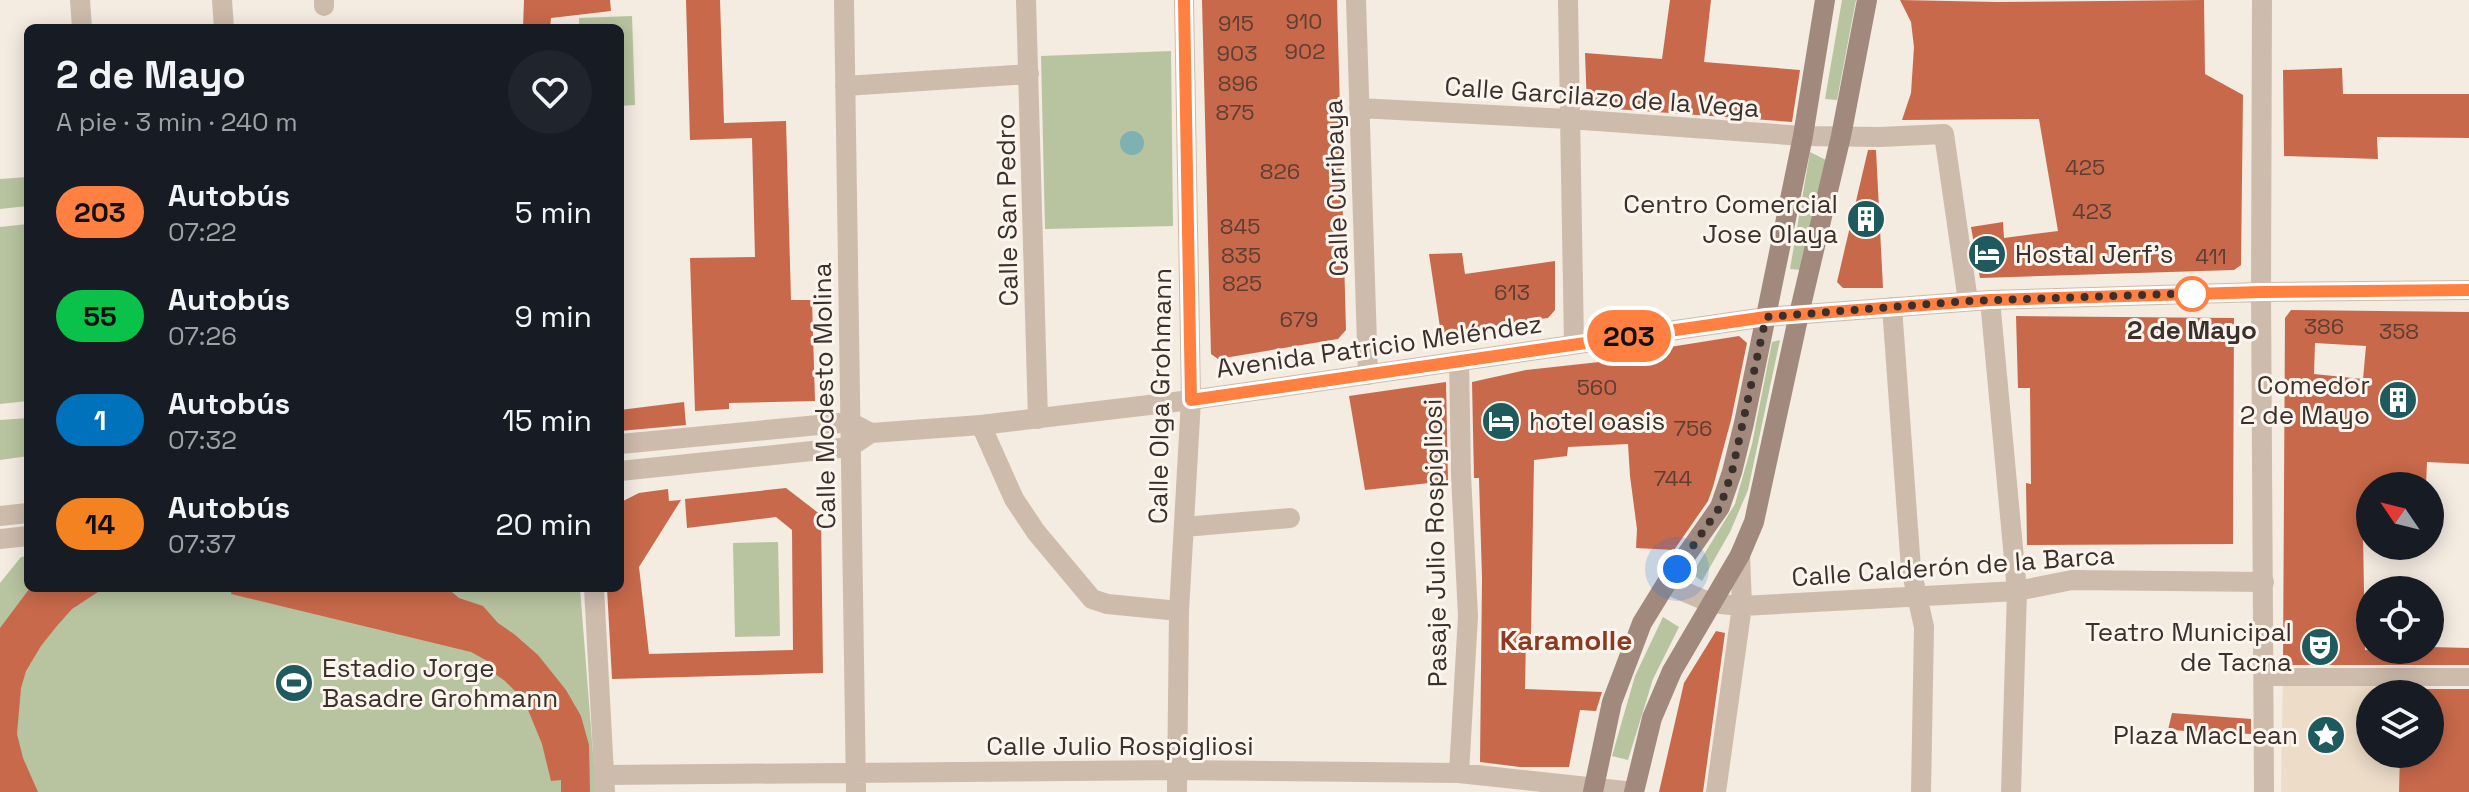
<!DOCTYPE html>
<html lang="es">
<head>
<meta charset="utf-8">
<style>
	body { margin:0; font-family:"Space Grotesk",sans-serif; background:#20242c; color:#f1f3f6; height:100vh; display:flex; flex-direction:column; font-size:30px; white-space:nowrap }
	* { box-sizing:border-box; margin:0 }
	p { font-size:26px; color:#9ea1a6 }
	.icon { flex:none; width:44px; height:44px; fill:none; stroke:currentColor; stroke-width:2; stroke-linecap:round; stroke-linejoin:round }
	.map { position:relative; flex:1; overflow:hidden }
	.drawer { position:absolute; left:24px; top:24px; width:600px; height:568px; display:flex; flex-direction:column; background:#171b24; border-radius:12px; box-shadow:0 4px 20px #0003 }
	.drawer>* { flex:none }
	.badge { padding:0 16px; border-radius:26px; font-size:28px; line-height:52px }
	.needle { width:52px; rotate:305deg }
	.buttons { position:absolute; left:2356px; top:472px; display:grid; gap:16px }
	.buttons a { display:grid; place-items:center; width:88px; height:88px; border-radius:50%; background:#171b24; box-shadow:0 4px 20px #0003; font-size:40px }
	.you { position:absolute; width:40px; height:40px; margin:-20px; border:6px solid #fff; border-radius:50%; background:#1a73e8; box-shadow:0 0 0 12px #1a73e833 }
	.map>.badge { position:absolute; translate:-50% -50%; box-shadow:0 0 0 4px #fff }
	.round { display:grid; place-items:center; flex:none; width:84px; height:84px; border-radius:42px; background:#20242c }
	.summary { display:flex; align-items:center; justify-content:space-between; height:136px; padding:0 32px }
	h1 { font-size:38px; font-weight:600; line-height:60px }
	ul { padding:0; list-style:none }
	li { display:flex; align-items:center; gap:24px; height:104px; padding:0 32px }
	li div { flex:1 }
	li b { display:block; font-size:30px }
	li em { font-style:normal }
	li .badge { min-width:88px; font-weight:700; text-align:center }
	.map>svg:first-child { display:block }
	.green { fill:#b8c4a0 }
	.plaza { fill:#ecdcc8 }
	.water { fill:#7fb0b2 }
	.building { fill:#c8694b; fill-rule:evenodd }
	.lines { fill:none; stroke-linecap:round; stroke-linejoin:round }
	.pedestrian { stroke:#cdbbac; stroke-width:18 }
	.minor { stroke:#cdbbac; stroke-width:20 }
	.tertiary { stroke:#cdbbac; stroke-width:20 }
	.secondary { stroke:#a18a7d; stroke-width:20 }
	.line-casing { stroke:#fff; stroke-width:18 }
	.line { stroke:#ff8040; stroke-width:12 }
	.walk { stroke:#3b302b; stroke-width:8; stroke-dasharray:0 14.4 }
	.stop-dot { fill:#fff; stroke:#ff8040; stroke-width:4 }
	.labels { text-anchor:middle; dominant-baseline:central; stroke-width:6; stroke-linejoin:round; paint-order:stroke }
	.number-label { font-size:22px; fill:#5e3e33 }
	.street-label { font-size:26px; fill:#3b302b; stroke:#fbf5ee }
	.poi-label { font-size:26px; fill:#3b302b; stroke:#fbf5ee; text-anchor:end }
	.stop-label { font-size:26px; font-weight:bold; fill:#3b302b; stroke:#fbf5ee }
	.neighbourhood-label { font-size:28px; font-weight:bold; fill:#8c3b22; stroke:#fbf5ee }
</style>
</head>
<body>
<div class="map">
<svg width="2469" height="792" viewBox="0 0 2469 792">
	<rect width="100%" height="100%" fill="#f4ebe1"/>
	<path class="green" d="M1842 0H1856L1837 100 1825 99Z
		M632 16 635 105 620 106V28H579V18Z
		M1171 51 1173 226 1045 229 1041 56Z
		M1810 152 1826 160 1801 270 1790 269Z
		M28 177V206L0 209V179Z
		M28 224V401L0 404V227Z
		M1780 340 1748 490 1730 532 1702 581 1692 574 1735 504 1752 444 1772 342Z
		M28 418V456L0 460V420Z
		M778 542 780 636 735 637 733 543Z
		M28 556V588H580L596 792H0V583L21 557Z
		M1663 617 1679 627 1653 679 1628 760 1612 756 1635 676Z"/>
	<path class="plaza" d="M2283 671 2408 684 2402 694H2370V754H2401L2399 792H2281Z"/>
	<path class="water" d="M1120 143a12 12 0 1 1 24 0a12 12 0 1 1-24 0Z"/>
	<path class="building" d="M524 0H610L611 11 551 18 550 28H523Z
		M686 0H720L724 123 786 121 791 300H812L815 401 729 403V409L695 411 690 258 755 257 752 138 690 140Z
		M1202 0H1337L1346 330 1338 339 1218 359 1211 354Z
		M1670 0H1711L1704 62 1800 70 1792 122 1587 107 1585 53 1662 59Z
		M1900 0 1996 2 2204 0 2205 74 2243 95 2241 265 2234 270 1980 278 1971 227 2003 222 2004 238 2058 231 2039 119 1902 120 1911 93 1914 47 1911 22Z
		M2342 68 2343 94H2469V138L2377 137 2378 159 2284 156 2283 70Z
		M1868 150H1876L1883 288H1843L1837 282Z
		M1462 253 1465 274 1555 261V310L1548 318 1441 334 1429 254Z
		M2291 310 2469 312V464L2427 462 2426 486H2370V533H2363L2365 650 2400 652V650H2430V647L2469 648V665H2283L2285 318ZM2315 343 2366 346 2363 379 2314 374Z
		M2016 316 2234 318 2233 544 2027 545 2026 483 2031 484 2030 388H2018Z
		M1739 336 1747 343 1731 420 1713 487 1708 501 1674 550 1636 548 1637 529 1630 476 1628 444 1568 447 1567 456 1534 460 1531 634 1526 636 1525 689 1602 692 1596 711 1580 710 1569 767H1520L1480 762 1482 578 1479 478H1474L1472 382 1526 370 1627 359 1626 354Z
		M1446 382 1448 481 1365 490 1349 396Z
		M684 402 686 425 620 431V410Z
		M786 488 821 515 823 673 612 679 607 588H620V507L623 501 639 493 668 489 669 501 681 500 639 567 649 654 793 650 792 530 776 517 687 528 685 499Z
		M30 588H104L72 609 56 627 41 646 26 671 21 688 17 734 23 758 38 792H0V628Z
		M232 588H447L459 598 483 606 498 623 514 634 538 655 566 690 581 716 589 745 590 792H561V780L551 781 542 744 524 700 505 681 488 669 491 663 471 652 231 594Z
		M1716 631 1725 633 1703 792H1659L1684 683Z
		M2402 689H2469V792H2399L2400 754H2430V694H2402Z
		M2172 713 2251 719V734L2168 730Z"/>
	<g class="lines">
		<path class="pedestrian" d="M2263 677H2469"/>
		<path class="minor" d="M80 0 82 28
			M222 0 224 28
			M324 0V6
			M844 0 856 792
			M1026 0 1038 419
			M1356 0 1368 375
			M1568 0 1574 344
			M845 86 1029 74
			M1359 108 1569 119 1803 136 1880 137 1944 134 1968 301
			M2261 292 2262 0
			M1990 300 2017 591 2011 792
			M1892 307 1911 569 1924 627 1921 792
			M1459 361 1461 475 1468 616 1459 773
			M981 425 1014 499 1036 532 1092 599 1107 604 1179 611
			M1184 527 1290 518
			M1666 584 1711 603 1742 606 2017 591 2072 580 2264 582
			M594 588 605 792
			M605 775 1177 770 1459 773 1634 792
			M1177 792 1179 611 1191 400 1184 0
			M1716 792 1742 606 1740 555"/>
		<path class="tertiary" d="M2261 292 2264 792
			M620 444 850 422 871 433
			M620 471 850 447 871 433 981 425 1191 400 1766 317 1990 300 2261 292 2469 290
			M0 516 28 513
			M0 539 28 536"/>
		<path class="secondary" d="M1593 792 1612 702 1642 623 1666 584 1720 507 1732 472 1744 423 1803 136 1825 0
			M1634 792 1652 718 1672 671 1740 555 1754 522 1799 314 1841 136 1867 0"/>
	</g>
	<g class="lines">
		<g class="line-casing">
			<path id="line" d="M1184 0 1191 400 1766 317 1990 300 2261 292 2469 290"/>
		</g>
		<use href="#line" class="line"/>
		<path class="walk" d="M1677 569 1720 507 1732 472 1766 317 1968 301 2201 293 2192 294"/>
	</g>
	<defs>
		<g id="building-disc" transform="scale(2)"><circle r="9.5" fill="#1f5a5e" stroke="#fbf5ee"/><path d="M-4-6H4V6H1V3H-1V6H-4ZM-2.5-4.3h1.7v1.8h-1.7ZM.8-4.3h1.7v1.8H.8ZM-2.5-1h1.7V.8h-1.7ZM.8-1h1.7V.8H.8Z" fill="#fff"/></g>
		<g id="hotel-disc" transform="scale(2)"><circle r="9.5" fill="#1f5a5e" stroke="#fbf5ee"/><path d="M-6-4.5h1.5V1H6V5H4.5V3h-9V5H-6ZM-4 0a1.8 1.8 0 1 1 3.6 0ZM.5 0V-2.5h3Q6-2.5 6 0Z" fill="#fff"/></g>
		<g id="theatre-disc" transform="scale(2)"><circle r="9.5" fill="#1f5a5e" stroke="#fbf5ee"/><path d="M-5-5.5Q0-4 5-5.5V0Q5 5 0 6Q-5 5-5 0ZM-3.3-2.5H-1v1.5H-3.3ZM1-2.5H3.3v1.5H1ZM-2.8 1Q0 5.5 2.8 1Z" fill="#fff"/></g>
		<g id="stadium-disc" transform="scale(2)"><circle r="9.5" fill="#1f5a5e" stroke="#fbf5ee"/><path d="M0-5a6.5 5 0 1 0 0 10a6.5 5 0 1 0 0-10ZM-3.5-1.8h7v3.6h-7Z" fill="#fff"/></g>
		<g id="sight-disc" transform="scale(2)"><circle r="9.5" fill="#1f5a5e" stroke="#fbf5ee"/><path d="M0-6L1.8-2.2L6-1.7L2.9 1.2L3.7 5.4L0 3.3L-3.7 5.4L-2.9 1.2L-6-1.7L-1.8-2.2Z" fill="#fff"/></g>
	</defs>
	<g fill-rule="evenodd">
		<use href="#building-disc" x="1866" y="219"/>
		<use href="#hotel-disc" x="1987" y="254"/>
		<use href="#building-disc" x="2398" y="400"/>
		<use href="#hotel-disc" x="1501" y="421"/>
		<use href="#theatre-disc" x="2320" y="647"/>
		<use href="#stadium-disc" x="294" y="683"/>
		<use href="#sight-disc" x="2326" y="735"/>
	</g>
	<circle class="stop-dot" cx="2192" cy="294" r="16"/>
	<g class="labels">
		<g class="number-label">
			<text x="1304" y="21">910</text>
			<text x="1236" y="23">915</text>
			<text x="1305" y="51">902</text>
			<text x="1237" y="53">903</text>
			<text x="1238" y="83">896</text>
			<text x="1235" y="112">875</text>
			<text x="2085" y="167">425</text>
			<text x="1280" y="171">826</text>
			<text x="2092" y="211">423</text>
			<text x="1240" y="226">845</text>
			<text x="1241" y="255">835</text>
			<text x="2211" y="256">411</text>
			<text x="1242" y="283">825</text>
			<text x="1512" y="292">613</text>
			<text x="1299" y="319">679</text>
			<text x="2324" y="326">386</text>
			<text x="2399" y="331">358</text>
			<text x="1597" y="387">560</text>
			<text x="1693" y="428">756</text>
			<text x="1673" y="478">744</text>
		</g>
		<g class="street-label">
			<text transform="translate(1602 97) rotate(4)">Calle Garcilazo de la Vega</text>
			<text transform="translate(1336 188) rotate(-92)">Calle Curibaya</text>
			<text transform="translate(1007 210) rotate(-91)">Calle San Pedro</text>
			<text transform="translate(1379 346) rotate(-8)">Avenida Patricio Meléndez</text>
			<text transform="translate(824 396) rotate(-91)">Calle Modesto Molina</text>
			<text transform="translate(1160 396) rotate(-89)">Calle Olga Grohmann</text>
			<text transform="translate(1435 543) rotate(-91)">Pasaje Julio Rospigliosi</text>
			<text transform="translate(1953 566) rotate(-4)">Calle Calderón de la Barca</text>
			<text x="1120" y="746">Calle Julio Rospigliosi</text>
		</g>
		<g class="poi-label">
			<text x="1838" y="204">Centro Comercial<tspan x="1838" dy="30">Jose Olaya</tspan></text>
			<text x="2015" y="254" text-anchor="start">Hostal Jerf's</text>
			<text x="2370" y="385">Comedor<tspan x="2370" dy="30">2 de Mayo</tspan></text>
			<text x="1529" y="421" text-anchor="start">hotel oasis</text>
			<text x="2292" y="632">Teatro Municipal<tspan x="2292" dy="30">de Tacna</tspan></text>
			<text x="322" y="668" text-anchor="start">Estadio Jorge<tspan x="322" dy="30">Basadre Grohmann</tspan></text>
			<text x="2298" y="735">Plaza MacLean</text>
		</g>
		<g class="stop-label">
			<text x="2192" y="330">2 de Mayo</text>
		</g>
		<g class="neighbourhood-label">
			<text x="1566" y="640">Karamolle</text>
		</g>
	</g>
</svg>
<div class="buttons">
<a><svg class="needle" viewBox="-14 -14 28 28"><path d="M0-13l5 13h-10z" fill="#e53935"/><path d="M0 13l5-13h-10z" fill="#9ea1a6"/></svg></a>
<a><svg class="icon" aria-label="locate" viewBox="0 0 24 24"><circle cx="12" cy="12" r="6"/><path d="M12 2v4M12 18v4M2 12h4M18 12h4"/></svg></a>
<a><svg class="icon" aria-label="layers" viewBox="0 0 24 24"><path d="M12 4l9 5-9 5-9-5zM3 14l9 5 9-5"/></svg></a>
</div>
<div class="you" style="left:1677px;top:569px"></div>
<b class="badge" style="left:1629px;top:336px;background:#ff8040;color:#111">203</b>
<section class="drawer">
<div class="summary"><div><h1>2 de Mayo</h1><p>A pie · 3 min · 240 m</p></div><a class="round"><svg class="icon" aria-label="heart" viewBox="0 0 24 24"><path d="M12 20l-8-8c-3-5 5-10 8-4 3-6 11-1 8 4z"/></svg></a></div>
<ul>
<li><span class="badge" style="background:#ff8040;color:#111">203</span><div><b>Autobús</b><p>07:22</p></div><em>5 min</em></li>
<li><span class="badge" style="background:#0ac24a;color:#111">55</span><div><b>Autobús</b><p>07:26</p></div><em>9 min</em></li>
<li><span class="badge" style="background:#0072bc;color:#fff">1</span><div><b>Autobús</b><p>07:32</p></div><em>15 min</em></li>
<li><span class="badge" style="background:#f58220;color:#111">14</span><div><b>Autobús</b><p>07:37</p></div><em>20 min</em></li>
</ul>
</section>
</div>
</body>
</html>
